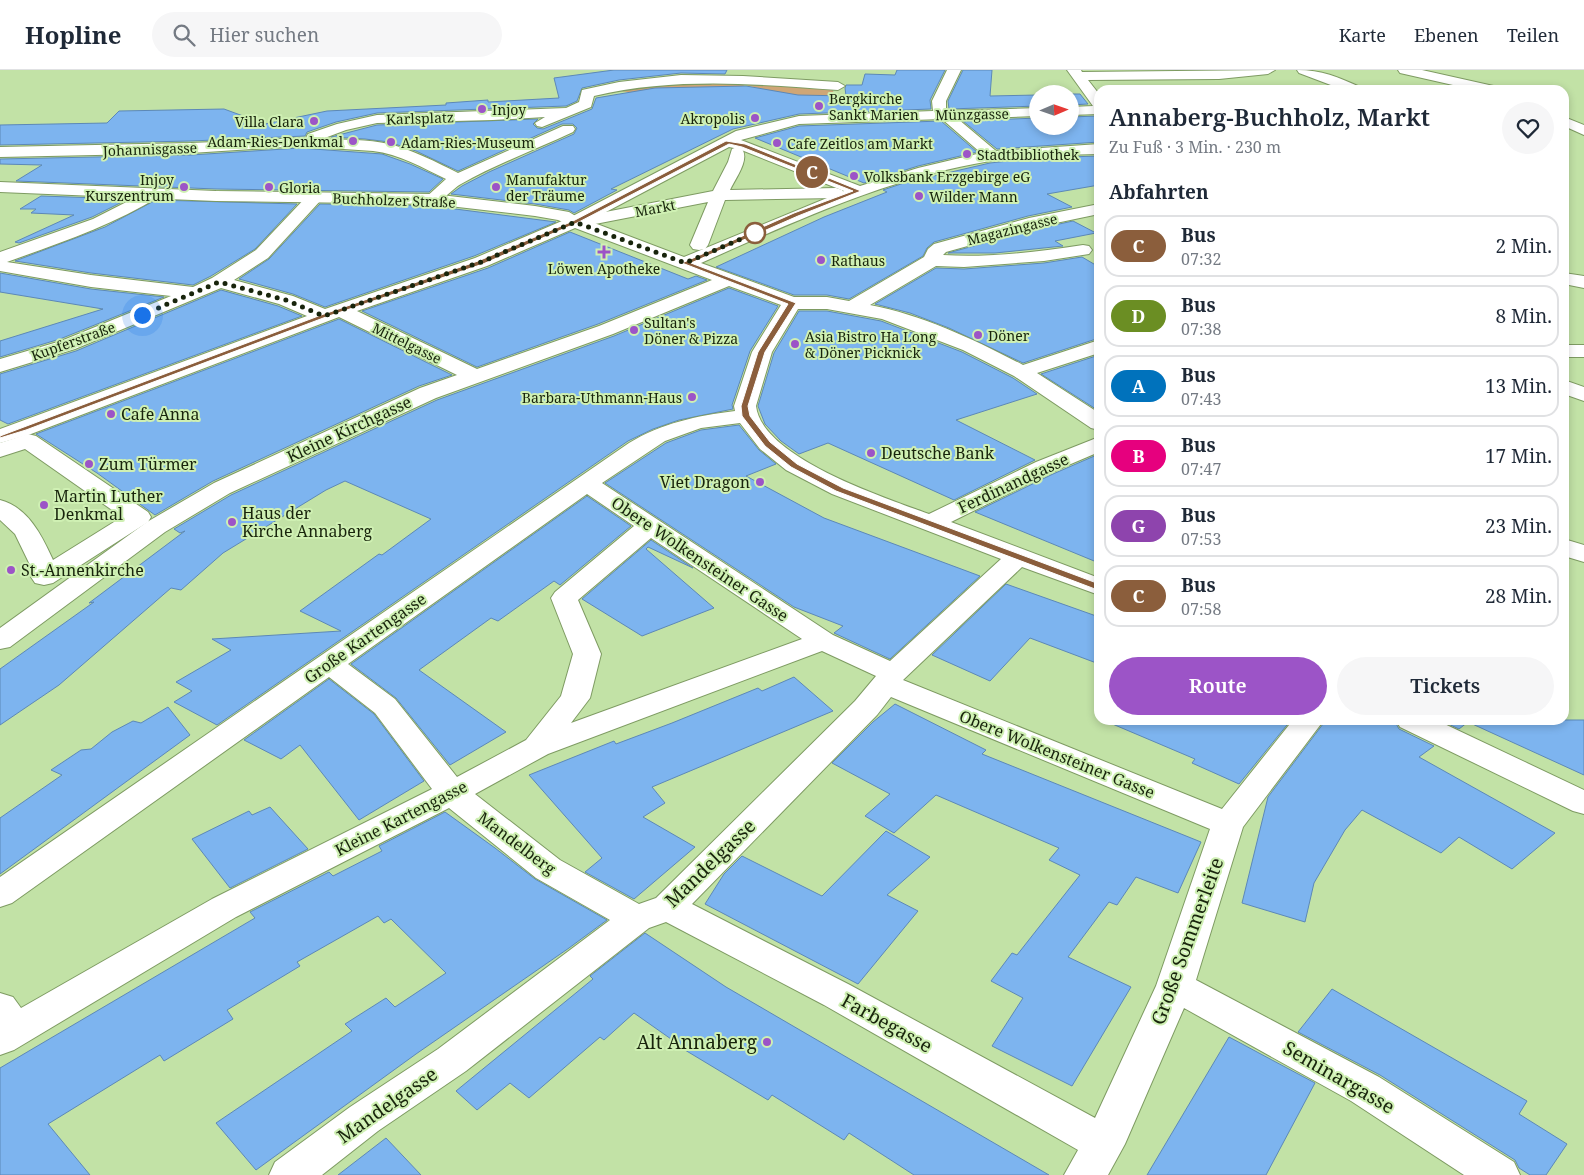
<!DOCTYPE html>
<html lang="de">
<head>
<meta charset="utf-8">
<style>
	body { margin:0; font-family:"Noto Serif",serif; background:#f6f6f7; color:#1f2937; height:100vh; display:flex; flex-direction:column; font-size:19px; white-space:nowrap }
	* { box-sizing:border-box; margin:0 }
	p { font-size:16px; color:#747a83 }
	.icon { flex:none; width:28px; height:28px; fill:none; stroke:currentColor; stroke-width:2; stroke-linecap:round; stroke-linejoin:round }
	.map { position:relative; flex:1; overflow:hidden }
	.drawer { position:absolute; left:1094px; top:15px; width:475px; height:640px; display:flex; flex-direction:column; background:#fff; border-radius:15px; box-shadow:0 2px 8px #0003 }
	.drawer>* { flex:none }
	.badge { padding:0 10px; border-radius:16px; font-size:18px; line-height:32px }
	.needle { width:32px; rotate:88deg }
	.controls { position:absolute; left:1029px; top:15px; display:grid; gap:10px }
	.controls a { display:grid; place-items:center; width:50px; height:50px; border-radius:50%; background:#fff; box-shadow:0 2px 8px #0003; font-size:25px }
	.you { position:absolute; width:25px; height:25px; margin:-12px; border:4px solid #fff; border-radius:50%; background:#1a73e8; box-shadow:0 0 0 8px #1a73e833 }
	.map>.badge { position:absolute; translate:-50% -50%; box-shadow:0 0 0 2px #fff }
	h2 { padding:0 15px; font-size:19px; line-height:45px }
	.round { display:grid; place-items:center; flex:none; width:52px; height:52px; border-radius:26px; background:#f6f6f7 }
	.head { display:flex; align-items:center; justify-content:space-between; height:85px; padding:0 15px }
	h1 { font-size:24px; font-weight:600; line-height:38px }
	.primary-button { display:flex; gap:10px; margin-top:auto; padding:10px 15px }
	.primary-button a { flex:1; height:58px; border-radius:30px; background:#9c54c7; color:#fff; font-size:20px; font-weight:600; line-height:58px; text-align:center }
	.primary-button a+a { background:#f6f6f7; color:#1f2937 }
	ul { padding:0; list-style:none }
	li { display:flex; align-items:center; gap:15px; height:62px; margin:0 10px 8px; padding:0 5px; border:2px solid #e0e1e3; border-radius:15px }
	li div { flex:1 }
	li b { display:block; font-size:19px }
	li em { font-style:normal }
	li .badge { min-width:55px; font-weight:700; text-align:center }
	header { display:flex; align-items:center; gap:30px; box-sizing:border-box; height:70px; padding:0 25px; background:#fff; border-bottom:1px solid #e0e1e3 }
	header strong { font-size:24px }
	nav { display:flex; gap:28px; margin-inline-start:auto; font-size:18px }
	.search { width:350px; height:45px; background:#f6f6f7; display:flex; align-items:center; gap:12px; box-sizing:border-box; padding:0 18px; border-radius:28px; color:#747a83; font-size:19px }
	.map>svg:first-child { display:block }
	.green { fill:#cfa676 }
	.building { fill:#7db4ef; stroke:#5c88b7 }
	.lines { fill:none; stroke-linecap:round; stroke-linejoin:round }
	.pedestrian-casing { stroke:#7e9b62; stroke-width:2 }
	.minor-casing { stroke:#7e9b62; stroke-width:2 }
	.primary-casing { stroke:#7e9b62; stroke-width:2 }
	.pedestrian { fill:#fff; fill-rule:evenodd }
	.minor { fill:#fff; fill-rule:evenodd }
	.primary { fill:#fff; fill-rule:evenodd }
	.line { fill:#8b5e3c; stroke:#fff }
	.walk { stroke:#18240c; stroke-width:5; stroke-dasharray:0 9 }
	.poi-dot { fill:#9c54c7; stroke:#cff0b3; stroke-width:2 }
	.stop-dot { fill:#fff; stroke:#8b5e3c; stroke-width:2.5 }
	.labels { text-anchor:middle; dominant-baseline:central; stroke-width:4; stroke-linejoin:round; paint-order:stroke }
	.far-poi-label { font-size:14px; fill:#18240c; stroke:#cff0b3; text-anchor:start }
	.far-street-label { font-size:14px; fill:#18240c; stroke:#cff0b3 }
	.poi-label { font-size:16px; fill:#18240c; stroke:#cff0b3; text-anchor:start }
	.street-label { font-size:16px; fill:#18240c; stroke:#cff0b3 }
	.near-street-label { font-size:19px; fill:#18240c; stroke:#cff0b3 }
	.near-poi-label { font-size:19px; fill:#18240c; stroke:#cff0b3; text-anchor:end }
</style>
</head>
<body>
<header>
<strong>Hopline</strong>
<div class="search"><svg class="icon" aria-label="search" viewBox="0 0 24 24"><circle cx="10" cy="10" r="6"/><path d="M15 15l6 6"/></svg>Hier suchen</div>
<nav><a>Karte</a><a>Ebenen</a><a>Teilen</a></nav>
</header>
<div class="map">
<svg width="1584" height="1105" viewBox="0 0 1584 1105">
	<rect width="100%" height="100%" fill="#c2e2a6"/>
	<path class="green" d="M720 11 833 20 834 26H795L745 15 703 36 616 20 637 16Z"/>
	<path class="building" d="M614 0H727L725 4 681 3 619 10 582 18 577 31 566 36 377 43 336 52 307 62 305 66 191 71 0 75V55L107 53 119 41 224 39 265 54 327 41 446 35V33L488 30V32L559 28 554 8Z
		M897 0H945L930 30 931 39 799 44 733 59 611 119 617 120 574 143 569 140 535 134 451 124 462 116 489 102 574 64 577 58 573 54H562L458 101 416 81 389 72 365 69 331 67 377 55 538 49 533 54 537 58 543 59 592 39 596 28 655 18 746 16 798 25 846 26 845 18 846 15H862L865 4 895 5Z
		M963 0H992L990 26 1038 25V36L949 39 948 31Z
		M1070 24H1080L1088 34 1070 35Z
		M1098 46 1099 72 997 79 963 51 1038 48V56H1070V47Z
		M941 51 977 82 918 96 864 113 755 68 799 56Z
		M300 78 382 84 410 94 443 109 429 122 216 119 16 111 42 95 0 94V89L191 85Z
		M1099 86V115L1047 124 1072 137 1028 146 934 172 927 178 923 186 849 229 827 225H794L716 197 824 147 887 122 883 120 904 113 990 93 1036 88Z
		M41 126 128 129 92 147 19 173 15 172 74 145 31 143 36 139H20Z
		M156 130 297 134 255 179 211 206 193 215 91 203 15 191 105 157Z
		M320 134 432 136 556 152 474 186 325 237 293 224 239 209 269 189Z
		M1073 151 1096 163 1055 171 1063 176 995 183H948L1032 160Z
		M570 162 688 209 696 206 707 210 598 254 477 297 362 241 488 198Z
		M1082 187 1099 197V268L1023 293 949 258 910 243 875 234 936 198 964 199 1044 193Z
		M0 203 91 219 164 227 60 269 0 287V271L103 239 0 222Z
		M729 218 778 236 750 281 732 335 733 339 679 350 653 359 628 371 217 655 174 632 192 621 176 612 231 580 212 569 341 561 300 541 379 484 382 485 431 449 345 411 326 420 223 483 181 520 171 518 59 615 0 655V599L94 532 89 533 185 461 180 463 174 459 231 425 437 330 614 266Z
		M221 220 278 236 302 246 8 354 0 350V304L76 281Z
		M799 241H827L881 251 962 282 1013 308 1037 324 956 350 1035 390 954 430 828 373 799 384 781 371 765 354 758 336 774 283Z
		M339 249 452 305 419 316 213 411 155 445 97 403 36 364Z
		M1099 285V341L1041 304Z
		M739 355 759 380 776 394 746 406 824 448 980 506 890 589 834 563 843 556 794 537 605 413 666 373 701 360Z
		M1099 384V493L975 442 1053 404Z
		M587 426 631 456 560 515 554 511 498 551 491 548 419 600 506 662 450 695 396 628 351 594Z
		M651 470 693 498 648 477 646 479 714 538 642 566 582 529Z
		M1006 514 1099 547V594L1030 568 990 611 932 585Z
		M794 607 833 641 652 717 665 733 643 747 695 777 634 829 585 802 602 788 529 705 614 671 616 674 672 653 758 618 762 621Z
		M329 609 374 644 424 711 359 750 300 675 281 689 244 670Z
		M895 634 986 680 982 684 1201 772 1178 823 1136 807 1117 835 1109 832 1068 887 1131 917 1072 1016 992 976 1023 928 991 911 1012 883 1017 885 1080 805 1049 790 1059 778 936 725 894 763 865 746 890 724 832 693 873 652Z
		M168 637 190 665 0 804V748L62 705 51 700 81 680 91 679 112 662 133 651 141 653Z
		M1103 650H1291L1239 714 1192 693 1195 689Z
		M1326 650H1394L1399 659 1434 676 1419 687 1555 763 1512 799 1459 767 1441 783 1362 740 1345 760 1314 813 1305 852 1242 833 1268 727Z
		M1440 650H1584V705L1468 652 1459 659Z
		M270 737 308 779 230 818 192 769 249 741 252 745Z
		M445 742 495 778 535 809 607 850 569 878 416 984 256 1100 216 1053 352 961 345 954 386 928 395 937 446 903 391 849 384 853 378 846 297 892 300 896 227 940 233 949 164 991 160 985 48 1054 90 1105H0V998L255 848 250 842 329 802 333 806 382 781 379 776Z
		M886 761 930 787 887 825 918 841 858 914 705 834 724 804 742 786 822 826Z
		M645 863 726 917 1049 1105H914L849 1063 844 1070 772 1025 768 1030 670 971 671 969 634 943 604 970 600 967 529 1028 510 1013 477 1040 456 1021 593 909 590 906Z
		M1332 919 1527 1031 1519 1044 1567 1074 1546 1105H1530L1519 1098 1515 1090 1380 1005 1298 962Z
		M1229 967 1315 1013 1266 1105H1147Z
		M386 1068 421 1105H338Z"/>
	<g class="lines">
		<g class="pedestrian-casing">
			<path id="pedestrian" d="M737 77 742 79C750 90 735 109 730 120L836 118 842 120 844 123 842 126 836 128 725 130 708 175 705 179 699 180 693 179 690 175 708 132 590 155 583 152 581 156 575 157 558 150 535 146 432 134 216 131 0 122V112L216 121 432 124 535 136 569 142 582 150 584 146 590 145 713 121 728 92 732 79Z
				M28 364 36 366 148 442 151 447 148 452 53 513 44 515 35 513 31 507 32 499 15 464 0 450V430C28 437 42 466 53 490L122 447 25 379 0 387V373Z"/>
		</g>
		<g class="minor-casing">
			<path id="minor" d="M947 0H961L946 31V39L948 41 1038 38V46L958 49 996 81 1099 74V84C1057 85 1015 86 974 94 879 112 789 154 701 193L794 227H827L849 231 924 187 928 179 934 174 1029 148 1099 134V144L1032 158 946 182 943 185C989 188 1037 182 1083 175L1089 176 1092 180 1089 184 1044 191 964 197 936 196 870 235C923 245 975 270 1023 295L1099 270V283L1037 303 1099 343V360L1091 358 1014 306 963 280 882 249 827 239H798L772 282 756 336C762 388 886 428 929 444L1036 392 1099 367V382L1052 402 951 452 1099 508V525L1022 497 903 610 1222 739 1293 650H1324L1243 757 1196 910 1379 1007 1514 1092 1520 1105H1464L1351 1031 1184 938 1125 1074 1108 1105H1064L1078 1080 824 935 666 852 649 858 466 1001 378 1061 322 1105H269L275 1092 350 1037 438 979 610 850 536 808 449 738 236 847 14 980 0 985V923L13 927 21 938 212 829 432 719 375 643 329 607 12 833 0 837V807L629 373C662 353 696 346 735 341L734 336 752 282 781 235 729 216 613 264 436 328 230 423 165 462 10 577 0 579V558L147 452 214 413 420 318 457 305 339 247 31 364 0 373V359L307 246 279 234 221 218 75 279 0 302V289L61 271 171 226 91 217 0 201V182L93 149 154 118 160 120 162 123 160 126C112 156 59 173 7 192L91 205 193 217 212 208 256 180 309 124H321L323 127 321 130 268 188 234 210 293 226 325 239 475 188 569 148 736 61 799 46 933 41 932 31ZM942 49 981 83 918 98 860 116 741 70 799 54ZM729 77 739 79 844 121 684 187 589 151ZM575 158 712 210 599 256 477 299 357 241 487 196ZM740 353 760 379 786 400 832 424 1001 489 890 591 833 565 602 413 665 371 701 358ZM587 424 634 456 555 522 551 528 573 584 561 626 526 670 457 707 395 629 348 594ZM651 468 802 569 571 653 590 628 601 584 578 530ZM822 581 876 606 855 631 656 828 639 834 560 790 475 724 548 684ZM891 627 1210 759 1156 916 1095 1048 850 915 692 834 877 645Z
				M1067 0H1081L1082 2 1275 0 1268 4 1219 9 1088 10 1099 24V44L1070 45V37L1093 36Z
				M1297 0C1322 0 1338 7 1360 17L1362 20H1344L1299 3Z
				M681 5 743 6 838 12 845 16 838 20C756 14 675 7 594 26L591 37 542 57 537 56 535 53 545 47 493 50 377 53 346 60 322 69C344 70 368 69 389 74 413 80 436 92 458 103L563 56H573L575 59 573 62C537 79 496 94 461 114 450 120 441 136 426 132L424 129 446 109C423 98 399 84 373 81L300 76 191 83 0 87V77L191 73 306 68 308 64 337 54 377 45 566 38 579 32 582 20 619 12Z
				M1564 203 1584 206V218L1564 214Z
				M1564 275H1584V287H1564Z
				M1564 310 1584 317V331L1564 324Z
				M1564 469 1584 475V492L1564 486Z
				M1396 650H1436L1584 720V744L1573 741 1400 657Z"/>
		</g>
		<g class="primary-casing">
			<path id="primary" d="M1398 0H1422L1498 17 1500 20H1475L1400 3Z
				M1564 47 1584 55V65L1564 56Z"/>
		</g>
		<use href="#pedestrian" class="pedestrian"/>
		<use href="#minor" class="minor"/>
		<use href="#primary" class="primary"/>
	</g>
	<path class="line" d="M726 71 745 74 861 121 798 146 691 193 796 233 765 282 748 336 750 346 770 372 797 394 843 418 1102 515V519H1095L836 421 791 397 765 376 742 346 741 336 758 282 788 234 682 193 794 143 853 121 742 77 729 74 577 153 483 194 326 247 26 360 0 368V366L321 245 478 191 573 151Z"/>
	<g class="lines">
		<path class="walk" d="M142 245 219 212 286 230 324 246 481 192 575 152 685 193 755 163"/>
	</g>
	<g class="poi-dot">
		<circle cx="819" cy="36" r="5"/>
		<circle cx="482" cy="39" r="5"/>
		<circle cx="755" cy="48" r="5"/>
		<circle cx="314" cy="51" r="5"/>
		<circle cx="353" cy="71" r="5"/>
		<circle cx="391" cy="72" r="5"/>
		<circle cx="777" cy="73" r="5"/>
		<circle cx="967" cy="84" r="5"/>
		<circle cx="854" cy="106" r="5"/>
		<circle cx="184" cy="117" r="5"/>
		<circle cx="269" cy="117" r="5"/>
		<circle cx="496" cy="117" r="5"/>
		<circle cx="919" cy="126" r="5"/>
		<path d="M601.5 174.5h5v5h5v5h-5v5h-5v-5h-5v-5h5z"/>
		<circle cx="821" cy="190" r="5"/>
		<circle cx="634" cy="260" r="5"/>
		<circle cx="978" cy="265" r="5"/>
		<circle cx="795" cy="274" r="5"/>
		<circle cx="692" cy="327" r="5"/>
		<circle cx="111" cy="344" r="5"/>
		<circle cx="871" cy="383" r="5"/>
		<circle cx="89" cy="394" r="5"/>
		<circle cx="760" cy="412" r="5"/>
		<circle cx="44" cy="435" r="5"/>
		<circle cx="232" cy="452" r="5"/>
		<circle cx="11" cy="500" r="5"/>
		<circle cx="767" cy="972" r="5"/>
	</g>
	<circle class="stop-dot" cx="755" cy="163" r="10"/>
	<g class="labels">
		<g class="far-poi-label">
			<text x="829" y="28">Bergkirche<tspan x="829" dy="16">Sankt Marien</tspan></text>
			<text x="492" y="39">Injoy</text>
			<text x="745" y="48" text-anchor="end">Akropolis</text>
			<text x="304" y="51" text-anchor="end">Villa Clara</text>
			<text x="343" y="71" text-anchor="end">Adam-Ries-Denkmal</text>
			<text x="401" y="72">Adam-Ries-Museum</text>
			<text x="787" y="73">Cafe Zeitlos am Markt</text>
			<text x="977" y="84">Stadtbibliothek</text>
			<text x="864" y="106">Volksbank Erzgebirge eG</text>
			<text x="174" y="109" text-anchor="end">Injoy<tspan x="174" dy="16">Kurszentrum</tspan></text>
			<text x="506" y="109">Manufaktur<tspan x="506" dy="16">der Träume</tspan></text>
			<text x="279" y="117">Gloria</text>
			<text x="929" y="126">Wilder Mann</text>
			<text x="831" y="190">Rathaus</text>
			<text x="604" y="198" text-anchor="middle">Löwen Apotheke</text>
			<text x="644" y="252">Sultan's<tspan x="644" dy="16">Döner &amp; Pizza</tspan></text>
			<text x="988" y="265">Döner</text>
			<text x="805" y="266">Asia Bistro Ha Long<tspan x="805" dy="16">&amp; Döner Picknick</tspan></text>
			<text x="682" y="327" text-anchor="end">Barbara-Uthmann-Haus</text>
		</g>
		<g class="far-street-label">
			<text transform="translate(972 44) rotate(-1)">Münzgasse</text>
			<text transform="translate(420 48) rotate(-2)">Karlsplatz</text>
			<text transform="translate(150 79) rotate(-2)">Johannisgasse</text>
			<text transform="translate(394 130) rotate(2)">Buchholzer Straße</text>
			<text transform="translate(655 138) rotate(-11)">Markt</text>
			<text transform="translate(1012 159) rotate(-14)">Magazingasse</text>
			<text transform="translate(73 271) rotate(-20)">Kupferstraße</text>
			<text transform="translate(407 273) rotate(26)">Mittelgasse</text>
		</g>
		<g class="poi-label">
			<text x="121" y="344">Cafe Anna</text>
			<text x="881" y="383">Deutsche Bank</text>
			<text x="99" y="394">Zum Türmer</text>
			<text x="750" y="412" text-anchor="end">Viet Dragon</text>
			<text x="54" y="426">Martin Luther<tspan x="54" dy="18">Denkmal</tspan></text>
			<text x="242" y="443">Haus der<tspan x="242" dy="18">Kirche Annaberg</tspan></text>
			<text x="21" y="500">St.-Annenkirche</text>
		</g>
		<g class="street-label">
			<text transform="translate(349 359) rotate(-25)">Kleine Kirchgasse</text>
			<text transform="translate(1013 413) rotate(-25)">Ferdinandgasse</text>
			<text transform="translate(700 489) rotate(34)">Obere Wolkensteiner Gasse</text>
			<text transform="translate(365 568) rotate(-35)">Große Kartengasse</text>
			<text transform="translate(1057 684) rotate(22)">Obere Wolkensteiner Gasse</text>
			<text transform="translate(401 748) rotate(-27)">Kleine Kartengasse</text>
			<text transform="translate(517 773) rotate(37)">Mandelberg</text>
		</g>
		<g class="near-street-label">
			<text transform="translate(710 793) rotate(-44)">Mandelgasse</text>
			<text transform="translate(1187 871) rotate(-70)">Große Sommerleite</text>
			<text transform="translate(887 953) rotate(29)">Farbegasse</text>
			<text transform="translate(1339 1007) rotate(30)">Seminargasse</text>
			<text transform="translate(387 1035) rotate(-35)">Mandelgasse</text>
		</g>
		<g class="near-poi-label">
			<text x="757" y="972">Alt Annaberg</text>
		</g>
	</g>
</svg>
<div class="controls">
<a><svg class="needle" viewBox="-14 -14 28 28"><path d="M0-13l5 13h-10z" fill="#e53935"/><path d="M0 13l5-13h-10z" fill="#747a83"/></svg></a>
</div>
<div class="you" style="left:142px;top:245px"></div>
<b class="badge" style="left:812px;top:102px;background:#8b5e3c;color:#fff">C</b>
<section class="drawer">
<div class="head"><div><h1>Annaberg-Buchholz, Markt</h1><p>Zu Fuß · 3 Min. · 230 m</p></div><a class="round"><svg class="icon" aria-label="heart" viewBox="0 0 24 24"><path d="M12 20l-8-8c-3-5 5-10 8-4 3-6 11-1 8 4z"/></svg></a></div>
<h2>Abfahrten</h2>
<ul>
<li><span class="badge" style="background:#8b5e3c;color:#fff">C</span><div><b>Bus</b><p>07:32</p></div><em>2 Min.</em></li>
<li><span class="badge" style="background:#6b8e23;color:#fff">D</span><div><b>Bus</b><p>07:38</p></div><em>8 Min.</em></li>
<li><span class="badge" style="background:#0072bc;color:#fff">A</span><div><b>Bus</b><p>07:43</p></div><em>13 Min.</em></li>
<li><span class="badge" style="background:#e6007e;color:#fff">B</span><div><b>Bus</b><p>07:47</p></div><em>17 Min.</em></li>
<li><span class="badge" style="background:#8e44ad;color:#fff">G</span><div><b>Bus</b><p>07:53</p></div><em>23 Min.</em></li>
<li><span class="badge" style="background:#8b5e3c;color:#fff">C</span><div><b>Bus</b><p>07:58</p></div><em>28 Min.</em></li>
</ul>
<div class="primary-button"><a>Route</a><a>Tickets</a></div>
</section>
</div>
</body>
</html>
